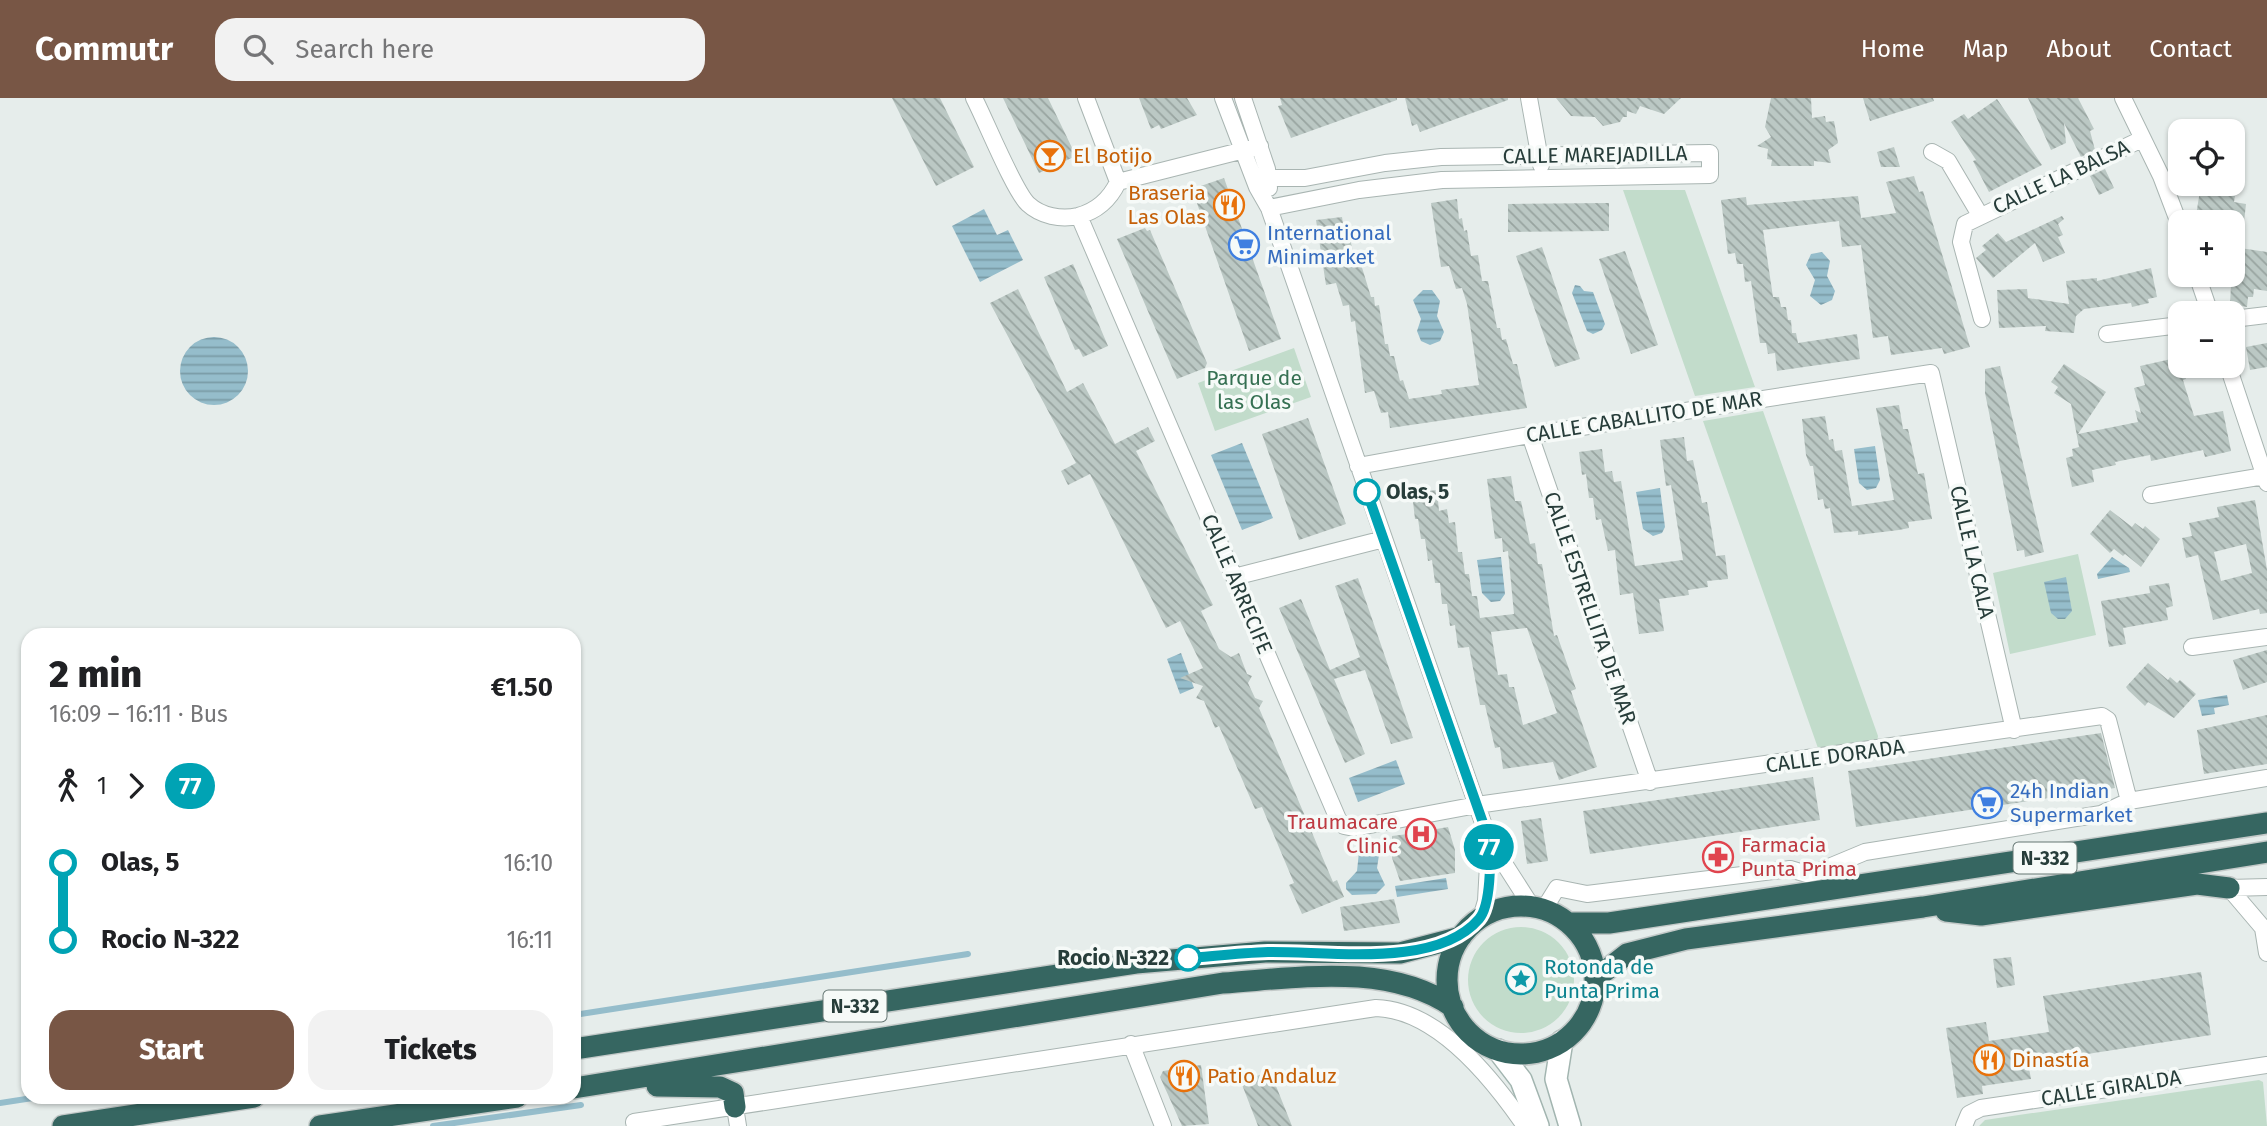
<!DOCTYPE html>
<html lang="en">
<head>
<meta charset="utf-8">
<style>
	body { margin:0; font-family:"Fira Sans",sans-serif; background:#f2f2f2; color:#202124; height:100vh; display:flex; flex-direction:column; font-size:26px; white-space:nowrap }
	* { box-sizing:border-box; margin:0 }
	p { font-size:23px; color:#757577 }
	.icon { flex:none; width:38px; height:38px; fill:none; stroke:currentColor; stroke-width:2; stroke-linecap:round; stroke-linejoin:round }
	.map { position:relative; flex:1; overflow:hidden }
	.details { position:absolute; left:21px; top:530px; width:560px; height:476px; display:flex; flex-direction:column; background:#fff; border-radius:21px; box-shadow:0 2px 5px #0004 }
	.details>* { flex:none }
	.badge { padding:0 14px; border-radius:23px; font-size:24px; line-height:46px }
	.buttons { position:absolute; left:2168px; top:21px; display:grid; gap:14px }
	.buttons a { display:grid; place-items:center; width:77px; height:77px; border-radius:14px; background:#fff; box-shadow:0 2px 5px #0004; font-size:35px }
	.map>.badge { position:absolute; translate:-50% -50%; box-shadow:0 0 0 4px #fff }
	.legs { display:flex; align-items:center; gap:10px; height:77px; padding:0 28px; font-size:23px }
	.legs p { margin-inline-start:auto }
	.summary { display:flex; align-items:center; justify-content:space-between; height:119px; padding:0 28px }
	h1 { font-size:38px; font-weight:800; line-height:52px }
	.action { display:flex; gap:14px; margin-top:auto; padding:14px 28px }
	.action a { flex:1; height:80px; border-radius:21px; background:#785645; color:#fff; font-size:28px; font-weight:800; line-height:80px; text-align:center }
	.action a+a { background:#f2f2f2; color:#202124 }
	ul { padding:0 28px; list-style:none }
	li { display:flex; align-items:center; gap:24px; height:77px; font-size:26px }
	li i { display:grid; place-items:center; width:10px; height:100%; margin:0 9px; background:currentColor }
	li i::after { content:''; width:18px; height:18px; margin:-9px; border:5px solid; border-radius:50%; background:#fff }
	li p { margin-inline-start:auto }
	li:first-child i { background:linear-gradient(#0000 50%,currentColor 0) }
	li:last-child i { background:linear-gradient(currentColor 50%,#0000 0) }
	header { display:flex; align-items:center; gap:42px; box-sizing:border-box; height:98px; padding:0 35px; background:#785645; color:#fff }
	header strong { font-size:33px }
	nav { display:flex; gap:38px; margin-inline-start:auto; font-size:24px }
	.search { width:490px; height:63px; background:#f2f2f2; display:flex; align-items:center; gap:18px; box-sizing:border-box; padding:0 24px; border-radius:21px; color:#757577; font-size:26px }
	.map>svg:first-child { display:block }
	.green { fill:#c2dccb }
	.water { fill:url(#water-rules) }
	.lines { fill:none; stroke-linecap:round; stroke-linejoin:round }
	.stream { stroke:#95bdcb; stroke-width:6 }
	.building { fill:url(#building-back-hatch); fill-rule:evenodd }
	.street-casing { stroke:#a9b5b2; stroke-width:18 }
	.secondary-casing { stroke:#a2b5b0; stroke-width:24 }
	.highway-casing { stroke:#c3c9c8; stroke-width:24 }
	.street { stroke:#fff; stroke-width:16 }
	.secondary { stroke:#fff; stroke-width:21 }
	.highway { stroke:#366661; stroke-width:21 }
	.line-1-casing { stroke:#fff; stroke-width:16 }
	.line-1 { stroke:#00a3b4; stroke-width:10 }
	.stop-1-dot { fill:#fff; stroke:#00a3b4; stroke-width:3.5 }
	.labels { text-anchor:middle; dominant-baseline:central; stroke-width:7; stroke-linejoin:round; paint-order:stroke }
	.shield { fill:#f6faf8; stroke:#657673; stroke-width:2 }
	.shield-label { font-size:19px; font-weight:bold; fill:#273d3a }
	.street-label { font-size:21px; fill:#273d3a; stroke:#f6faf8 }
	.food-label { font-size:21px; fill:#c56008; stroke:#f6faf8; text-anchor:start }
	.shop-label { font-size:21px; fill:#366cbe; stroke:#f6faf8; text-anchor:start }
	.park-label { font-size:21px; fill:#357052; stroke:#f6faf8 }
	.stop-label { font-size:21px; font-weight:bold; fill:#273d3a; stroke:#f6faf8; text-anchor:start }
	.health-label { font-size:21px; fill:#be3a42; stroke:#f6faf8; text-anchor:end }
	.culture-label { font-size:21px; fill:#0d838f; stroke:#f6faf8; text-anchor:start }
</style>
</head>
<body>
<header>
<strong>Commutr</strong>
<div class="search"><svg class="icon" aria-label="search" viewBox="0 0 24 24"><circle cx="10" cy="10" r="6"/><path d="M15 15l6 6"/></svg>Search here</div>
<nav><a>Home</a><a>Map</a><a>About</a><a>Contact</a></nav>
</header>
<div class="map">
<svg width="2267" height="1028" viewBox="0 0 2267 1028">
	<defs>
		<pattern id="water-rules" width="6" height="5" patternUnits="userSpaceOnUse" patternTransform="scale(1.75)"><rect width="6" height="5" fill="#95bdcb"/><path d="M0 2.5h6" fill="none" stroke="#7a9ba6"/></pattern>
		<pattern id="building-back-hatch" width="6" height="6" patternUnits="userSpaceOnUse" patternTransform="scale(1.75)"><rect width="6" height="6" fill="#bbc8c4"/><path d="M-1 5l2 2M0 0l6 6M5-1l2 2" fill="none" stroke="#98a4a0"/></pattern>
	</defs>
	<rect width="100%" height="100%" fill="#e6edeb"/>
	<path class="green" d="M1623 92H1685L1755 289 1695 298Z
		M1294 250 1311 299 1215 333 1198 285Z
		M1763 313 1878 638 1877 644 1819 653 1703 323Z
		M2078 456 2096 537 2010 556 1993 475Z
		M1468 882a53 53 0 1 1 106 0a53 53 0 1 1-106 0Z
		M2259 982 2263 984 2267 1028H1979L1985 1022Z"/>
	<path class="water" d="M984 111 997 137 1008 132 1023 162 980 184 952 128Z
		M1822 154 1830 163 1827 178 1835 193 1832 202 1821 207 1810 198 1815 182 1806 167 1811 156Z
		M1575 187 1580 188 1584 193 1593 194 1605 226 1602 232 1593 236 1587 233 1572 195Z
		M1423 192H1432L1440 203 1437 218 1444 234 1440 243 1430 247 1421 243 1417 233 1421 221 1413 202Z
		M180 273a34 34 0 1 1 68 0a34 34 0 1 1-68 0Z
		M1242 345 1273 420 1242 432 1211 357Z
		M1875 348 1880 382 1876 390 1867 392 1859 385 1854 351Z
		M1660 390 1665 429 1662 435 1653 438 1643 431 1636 394Z
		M1501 459 1505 496 1500 503 1491 504 1482 495 1477 462Z
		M2112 459 2129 470 2130 474 2098 481 2097 476Z
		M2066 479 2072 513 2065 521H2058L2051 515 2044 484Z
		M1181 555 1194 590 1180 596 1167 561Z
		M2227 597 2229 607 2214 610 2215 616 2202 618 2198 602Z
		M1396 662 1405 686 1358 704 1349 680Z
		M1369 750 1379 757 1377 770 1385 787 1376 796 1352 797 1346 791V785L1357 773 1359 754Z
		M1446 780 1448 791 1397 799 1395 788Z"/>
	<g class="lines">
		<path class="stream" d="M574 917 968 856
			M0 1005 39 999
			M433 1028 581 1007"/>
	</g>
	<path class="building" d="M892 0H940L974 69 936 88Z
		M1003 0H1048L1076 58 1039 75Z
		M1139 0H1187L1197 17 1161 31 1159 27 1151 31Z
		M1280 0H1397V2L1291 40 1278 8 1282 7Z
		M1405 0H1508V2L1420 34 1417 26 1412 28Z
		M1556 0H1681L1664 16 1640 8 1636 16 1627 13V19H1623L1620 24 1603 28 1595 19 1571 18Z
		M1771 0H1811L1812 20 1825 18 1826 24 1834 23 1838 45 1828 52 1831 65 1814 63V68H1771L1772 62 1767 61 1768 51 1757 48 1771 39 1765 29Z
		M1863 0H1933L1934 3 1870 23Z
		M2028 0H2078L2094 31 2090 33 2095 52 2081 59 2064 25 2066 45 2051 52Z
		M1997 1 2042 67 1989 94 1973 63 1976 62 1951 24 1964 16 1968 21Z
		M1894 49 1900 69H1881L1877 54Z
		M2105 71 2114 90 2099 97 2090 78Z
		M1914 78 1919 94 1923 93 1970 249 1944 256 1942 250 1891 257 1888 238 1873 240 1861 147 1842 149 1839 123 1763 132 1773 199H1779L1781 209H1786L1788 222H1791L1792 235H1796L1798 245 1857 236 1860 261 1777 273 1775 255 1768 256 1766 245H1760L1751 183 1745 184 1743 166H1737L1735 155 1728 156 1721 102 1746 99 1747 107 1858 98 1861 120 1896 115 1886 84Z
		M1224 80 1281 241 1249 253 1193 94 1196 93 1195 90Z
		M2201 86H2229L2227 97 2235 98 2234 104 2246 106 2244 124H2195Z
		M1457 101 1459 121 1462 120 1464 133 1467 132 1471 158 1478 157 1482 183H1488L1497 230H1500L1502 242 1506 241 1513 266H1517L1527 310 1390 330 1388 314 1381 315 1374 293 1365 295 1355 223 1351 224 1349 207 1343 208 1336 185 1326 187 1316 122 1342 119 1345 138H1349L1356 163H1360L1371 199H1374L1375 208 1379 207 1385 246H1388L1390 258H1394L1400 283 1403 282 1409 301 1442 296 1441 292 1479 287 1467 206 1462 190 1456 191 1449 168 1441 169 1431 105Z
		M1609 105V133L1508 134V106Z
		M2062 118 2064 121 2058 126 2063 137 2058 139 2065 155 2043 164 2035 145 1993 180 1976 160 1986 152 1982 148 1998 135 2006 144Z
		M1145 130 1147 133 1150 132 1207 265 1205 270 1177 281 1117 141Z
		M1542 149 1580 261 1555 269 1516 158Z
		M2233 149 2267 154V193L2254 191 2253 199H2248L2247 209 2230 206Z
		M1625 153 1658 247 1631 256 1599 161Z
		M1073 166 1108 248 1083 259 1079 251 1075 252 1044 179Z
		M2151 170 2157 199 2148 201 2149 205 2132 209 2131 205 2084 211 2076 218 2074 235 2045 233 2046 228 1999 230 1997 192 2027 191 2028 200 2069 206 2066 183 2097 180V183Z
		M1018 191 1067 294 1083 285 1115 346 1148 329 1155 343 1136 353 1213 507 1201 513 1219 551 1231 559 1239 555 1247 576 1252 578 1248 585 1255 600 1263 603 1259 610 1333 784 1337 782 1344 799 1302 816 1289 787 1294 785 1262 709 1255 711 1219 628 1215 630 1204 603 1196 600 1203 588 1180 580 1203 570 1180 523 1166 530 1090 376 1068 387 1061 373 1076 365 990 205Z
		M2267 245V269L2250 272 2246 249Z
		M2180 259 2186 281 2183 282 2194 318 2223 313 2231 353 2205 359 2203 352 2151 363 2150 357 2115 364 2116 367 2092 372 2094 384 2072 389 2066 360 2073 358 2072 351 2079 349 2071 306 2054 295 2058 289 2051 284 2064 266 2106 294 2078 336 2138 324 2135 312 2141 315 2134 290 2145 287 2140 268Z
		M2000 268 2044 454 2025 459 2024 452 2017 453 1985 295V271Z
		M1899 307 1903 331H1908L1918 376 1924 375 1932 421 1908 424 1909 430 1899 432 1858 437V433L1834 435 1830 410 1825 411 1823 401 1818 402 1813 368H1810L1806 357 1802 321 1825 318 1829 342 1833 341 1835 353 1842 352 1852 408 1894 402 1876 310Z
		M1308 320 1346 426 1299 442 1262 336Z
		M1684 339 1687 363 1693 362 1702 405 1707 404 1716 458 1725 457 1728 481 1707 483 1708 489 1688 492 1689 497 1659 501 1664 533 1639 536 1633 495 1620 497 1615 452 1608 453 1601 421 1596 422 1593 400H1589L1586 376 1582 377 1579 354 1602 351 1605 374 1612 373 1614 384 1621 383 1635 468 1683 462 1671 387 1666 388 1660 342Z
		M1511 378 1515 403H1521L1530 446 1535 445 1538 466H1542L1554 538 1557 537 1576 591 1571 593 1597 669 1559 682 1553 664 1503 671 1500 649 1495 650 1485 607H1480L1469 549 1458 550 1455 527 1450 528 1447 506H1442L1440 485H1435L1432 462 1428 463 1425 441H1421L1418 421H1415L1412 395 1437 392 1439 413 1447 411 1449 425 1455 424 1458 454H1462L1465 476H1469L1472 498H1477L1480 520 1514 516 1508 453 1503 454 1502 440 1495 441 1487 381ZM1527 530 1557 615 1523 627 1514 589H1509L1507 576 1498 577 1491 534Z
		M2255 402 2267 472V515L2260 516 2259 511 2213 522 2198 457 2186 460 2182 440 2192 438 2189 425 2219 419 2217 409ZM2246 446 2252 475 2221 483 2214 454Z
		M2110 412 2132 429 2135 425 2143 431 2145 428 2160 441 2141 469 2125 456 2123 458 2114 451 2110 455 2090 436Z
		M1358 480 1413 640 1391 646 1365 572 1334 581 1365 656 1345 665 1279 510 1301 501 1330 572 1360 559 1335 488Z
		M2169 485 2173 508 2166 510 2168 522 2123 530 2126 546 2109 549 2101 503 2150 495 2149 488Z
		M2267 552V584L2243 592 2233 562Z
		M2148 565 2168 582 2170 579 2177 585 2180 582 2196 596 2174 620 2148 604 2145 608 2128 592 2126 589Z
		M2267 617V666L2204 676 2197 632Z
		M2101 635 2115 690 1856 729 1848 673Z
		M1813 679 1820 722 1590 756 1583 713Z
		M1541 720 1548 763 1527 766 1521 723Z
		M1448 729 1455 752V775L1400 783 1392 760V738L1416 735 1420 731 1425 733Z
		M1394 801 1400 825 1344 833 1340 809Z
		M2011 859 2015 887 1997 890 1993 861Z
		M2201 874 2211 937 2028 965 2031 981 1982 988 1983 996 1957 1000 1946 930 1986 924 1989 943 2049 934 2043 898Z
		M1201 967 1209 1026 1182 1028 1160 979 1163 973Z
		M1270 973 1292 1028H1258L1241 984Z"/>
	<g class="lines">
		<g class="street-casing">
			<path id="street" d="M974 0C985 21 1014 93 1028 106 1041 118 1061 122 1078 118 1097 113 1110 101 1118 84L1260 48
				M1086 0 1118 84
				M1223 0 1257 89 1269 110 1489 742 1532 809
				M1243 0 1267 71 1269 90
				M1529 0 1541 67
				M2123 0 2161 78 2180 128
				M1932 54 1948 63 1980 117
				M1269 110 1359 92 1442 82 1710 77V55L1441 59 1385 65 1305 80H1269
				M1079 118 1338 721 1344 728 1354 730 1477 707 2102 618 2108 622 2129 703
				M2197 177 2210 215
				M1982 221 1961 144 1965 126 2142 41
				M2233 221 2267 217
				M2107 236 2180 227
				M2228 268 2267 385
				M1530 337 1650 684
				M1358 368 1530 337 1931 275 2014 632
				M2151 397 2264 378
				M1234 479 1384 441
				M2192 549 2267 539
				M2229 790 2263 830 2267 855
				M2229 790 2267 789
				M1544 811 1557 790 1587 796 1790 771 1807 776 1817 774 1865 754 2101 716 2129 703 2267 680
				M1481 820 1486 803 1489 748
				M1131 946 1163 1028
				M735 1009 738 1028
				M635 1028 634 1024 1376 910C1438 912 1492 980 1525 1028
				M1964 1028 1969 1016 1981 1010 2267 967"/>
		</g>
		<g class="secondary-casing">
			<path id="secondary" d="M1562 943 1556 981 1570 1028
				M1498 952 1521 982 1538 1028"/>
		</g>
		<g class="highway-casing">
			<path id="highway" d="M1447 882a74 74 0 1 1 148 0a74 74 0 1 1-148 0Z
				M1946 813 1981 817 2197 786 2229 790
				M1569 825H1609L2267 725
				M1595 881 1627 856 1686 841 1923 809 2267 754
				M574 951 1136 865 1265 854 1400 855 1461 839
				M657 988 720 989 733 995 735 1009
				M574 990 1223 885C1298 880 1388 864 1453 909
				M63 1028 254 999
				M320 1028 517 999"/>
		</g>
		<use href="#street" class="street"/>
		<use href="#secondary" class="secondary"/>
		<use href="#highway" class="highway"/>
	</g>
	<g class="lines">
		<g class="line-1-casing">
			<path id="line-1" d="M1188 860C1214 858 1241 855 1268 854 1329 853 1436 871 1479 821 1491 807 1491 761 1489 742L1367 394"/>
		</g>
		<use href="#line-1" class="line-1"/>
	</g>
	<defs>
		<g id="bar-ring" transform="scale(1.575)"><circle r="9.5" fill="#f6faf8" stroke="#e8710a" stroke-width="1.5"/><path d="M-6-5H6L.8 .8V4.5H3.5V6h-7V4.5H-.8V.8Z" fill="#e8710a"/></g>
		<g id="restaurant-ring" transform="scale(1.575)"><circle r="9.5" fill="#f6faf8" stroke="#e8710a" stroke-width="1.5"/><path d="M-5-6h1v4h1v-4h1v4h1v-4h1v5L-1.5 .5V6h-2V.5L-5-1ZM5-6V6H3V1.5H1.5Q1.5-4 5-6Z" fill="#e8710a"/></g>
		<g id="supermarket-ring" transform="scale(1.575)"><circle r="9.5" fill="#f6faf8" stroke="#3f7fe0" stroke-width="1.5"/><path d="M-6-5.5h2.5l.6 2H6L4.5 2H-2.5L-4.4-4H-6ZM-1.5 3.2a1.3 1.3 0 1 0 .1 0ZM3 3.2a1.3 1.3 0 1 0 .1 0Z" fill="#3f7fe0"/></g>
		<g id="hospital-ring" transform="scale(1.575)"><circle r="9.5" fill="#f6faf8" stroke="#e0444e" stroke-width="1.5"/><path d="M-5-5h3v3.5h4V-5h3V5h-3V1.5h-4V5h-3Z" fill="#e0444e"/></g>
		<g id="pharmacy-ring" transform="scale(1.575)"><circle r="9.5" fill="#f6faf8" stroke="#e0444e" stroke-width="1.5"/><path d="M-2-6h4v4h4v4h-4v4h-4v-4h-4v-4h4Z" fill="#e0444e"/></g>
		<g id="sight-ring" transform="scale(1.575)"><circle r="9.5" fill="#f6faf8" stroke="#0f9aa8" stroke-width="1.5"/><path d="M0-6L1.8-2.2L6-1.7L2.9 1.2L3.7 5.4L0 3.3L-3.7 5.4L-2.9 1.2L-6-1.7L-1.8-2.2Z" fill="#0f9aa8"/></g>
	</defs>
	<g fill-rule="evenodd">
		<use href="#bar-ring" x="1050" y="58"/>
		<use href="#restaurant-ring" x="1229" y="107"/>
		<use href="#supermarket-ring" x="1244" y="147"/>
		<use href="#supermarket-ring" x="1987" y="705"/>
		<use href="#hospital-ring" x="1421" y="736"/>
		<use href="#pharmacy-ring" x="1718" y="759"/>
		<use href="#sight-ring" x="1521" y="881"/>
		<use href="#restaurant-ring" x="1989" y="962"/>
		<use href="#restaurant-ring" x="1184" y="978"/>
	</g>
	<g class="stop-1-dot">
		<circle cx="1367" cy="394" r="12"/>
		<circle cx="1188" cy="860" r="12"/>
	</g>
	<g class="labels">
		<g class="shield">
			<rect x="2013.5" y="744.5" width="63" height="31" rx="5"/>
			<rect x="823.5" y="892.5" width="63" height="31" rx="5"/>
		</g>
		<g class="shield-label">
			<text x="2045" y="760">N-332</text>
			<text x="855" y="908">N-332</text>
		</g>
		<g class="street-label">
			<text transform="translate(1595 57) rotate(-1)">CALLE MAREJADILLA</text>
			<text transform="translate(2061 79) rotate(-25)">CALLE LA BALSA</text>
			<text transform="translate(1644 319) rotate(-9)">CALLE CABALLITO DE MAR</text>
			<text transform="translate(1972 454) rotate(77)">CALLE LA CALA</text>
			<text transform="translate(1237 486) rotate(67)">CALLE ARRECIFE</text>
			<text transform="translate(1590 510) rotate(71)">CALLE ESTRELLITA DE MAR</text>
			<text transform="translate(1835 658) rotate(-8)">CALLE DORADA</text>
			<text transform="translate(2111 990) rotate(-9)">CALLE GIRALDA</text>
		</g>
		<g class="food-label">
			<text x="1073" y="58">El Botijo</text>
			<text x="1206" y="95" text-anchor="end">Braseria<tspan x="1206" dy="24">Las Olas</tspan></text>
			<text x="2012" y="962">Dinastía</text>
			<text x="1207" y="978">Patio Andaluz</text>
		</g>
		<g class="shop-label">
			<text x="1267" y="135">International<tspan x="1267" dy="24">Minimarket</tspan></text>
			<text x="2010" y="693">24h Indian<tspan x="2010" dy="24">Supermarket</tspan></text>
		</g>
		<g class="park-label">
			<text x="1254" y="280">Parque de<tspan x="1254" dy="24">las Olas</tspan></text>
		</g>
		<g class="stop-label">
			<text x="1386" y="394">Olas, 5</text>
			<text x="1169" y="860" text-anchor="end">Rocio N-322</text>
		</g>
		<g class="health-label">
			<text x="1398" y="724">Traumacare<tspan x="1398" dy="24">Clinic</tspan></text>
			<text x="1741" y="747" text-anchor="start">Farmacia<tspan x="1741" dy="24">Punta Prima</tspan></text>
		</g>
		<g class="culture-label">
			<text x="1544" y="869">Rotonda de<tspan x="1544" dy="24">Punta Prima</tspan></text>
		</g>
	</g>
</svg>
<div class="buttons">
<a><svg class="icon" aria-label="locate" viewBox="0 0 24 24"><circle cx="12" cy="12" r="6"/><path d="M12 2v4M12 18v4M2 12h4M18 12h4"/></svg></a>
<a>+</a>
<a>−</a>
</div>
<b class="badge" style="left:1489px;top:749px;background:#00a3b4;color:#fff">77</b>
<section class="details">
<div class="summary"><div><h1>2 min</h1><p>16:09 – 16:11 · Bus</p></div><b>€1.50</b></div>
<div class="legs"><svg class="icon" aria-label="walk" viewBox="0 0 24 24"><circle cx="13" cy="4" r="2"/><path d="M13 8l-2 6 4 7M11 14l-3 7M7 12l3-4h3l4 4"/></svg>1<svg class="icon" aria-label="forward" viewBox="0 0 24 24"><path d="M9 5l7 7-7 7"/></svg><b class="badge" style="background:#00a3b4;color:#fff">77</b></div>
<ul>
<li><i style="color:#00a3b4"></i><b>Olas, 5</b><p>16:10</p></li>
<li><i style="color:#00a3b4"></i><b>Rocio N-322</b><p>16:11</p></li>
</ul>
<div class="action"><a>Start</a><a>Tickets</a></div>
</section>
</div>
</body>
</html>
